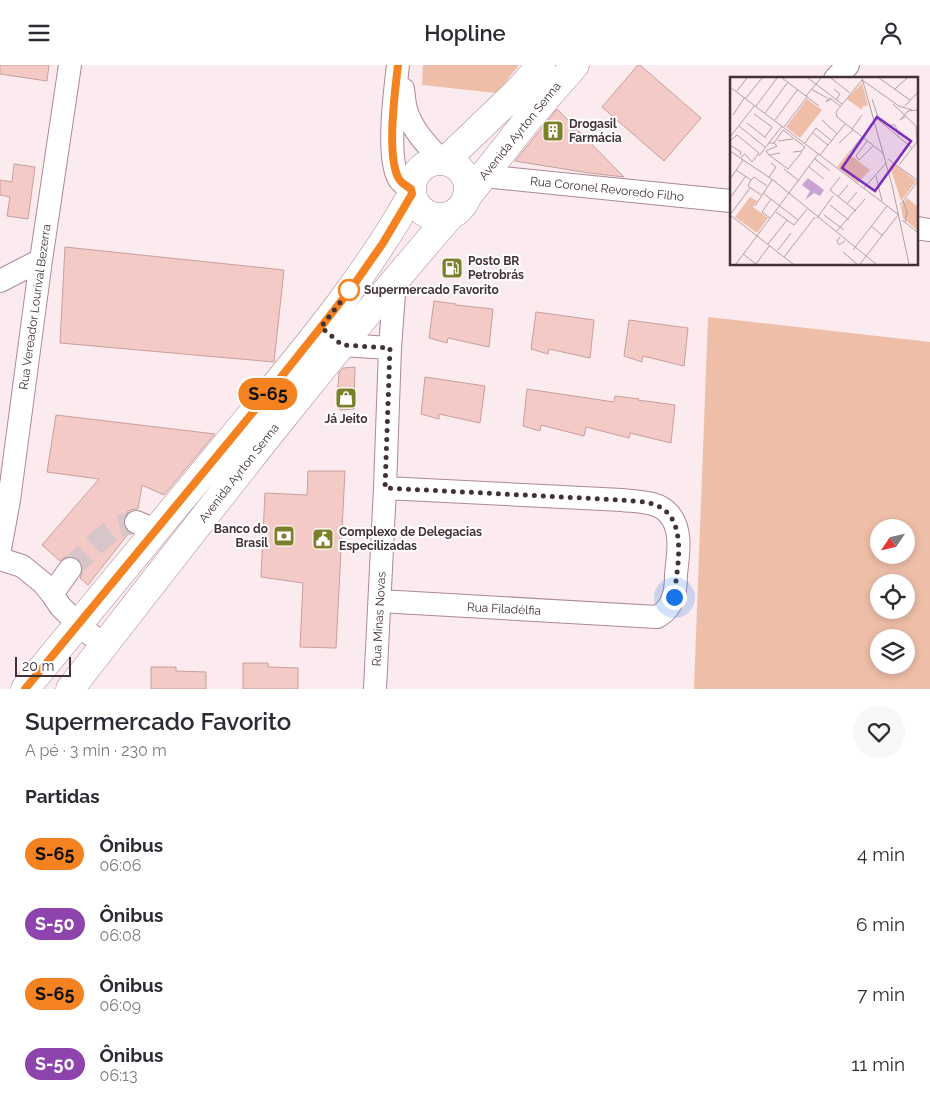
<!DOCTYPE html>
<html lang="pt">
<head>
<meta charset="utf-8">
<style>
	body { margin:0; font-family:Raleway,sans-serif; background:#f7f7f7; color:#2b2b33; height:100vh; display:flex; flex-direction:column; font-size:19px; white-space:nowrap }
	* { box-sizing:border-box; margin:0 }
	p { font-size:16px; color:#7c7c81 }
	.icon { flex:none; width:28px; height:28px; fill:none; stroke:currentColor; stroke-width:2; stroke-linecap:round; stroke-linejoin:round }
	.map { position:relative; height:624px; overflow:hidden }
	.details { display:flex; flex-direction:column; background:#fff; flex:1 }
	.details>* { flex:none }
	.badge { padding:0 10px; border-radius:16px; font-size:18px; line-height:32px }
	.needle { width:32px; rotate:235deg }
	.fabs { position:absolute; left:870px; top:454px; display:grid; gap:10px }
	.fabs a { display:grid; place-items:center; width:45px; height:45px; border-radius:50%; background:#fff; box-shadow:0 2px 8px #0003; font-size:25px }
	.scale { position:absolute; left:15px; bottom:12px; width:56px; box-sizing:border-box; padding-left:5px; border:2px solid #423236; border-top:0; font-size:14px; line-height:18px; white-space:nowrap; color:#423236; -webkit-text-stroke:4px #fff; paint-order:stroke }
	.you { position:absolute; width:25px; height:25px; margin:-12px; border:4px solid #fff; border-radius:50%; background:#1a73e8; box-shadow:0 0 0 8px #1a73e833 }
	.map>.badge { position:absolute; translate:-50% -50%; box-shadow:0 0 0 2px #fff }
	h2 { padding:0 25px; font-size:19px; line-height:45px }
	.round { display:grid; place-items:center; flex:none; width:52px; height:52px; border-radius:26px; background:#f7f7f7 }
	.overview { display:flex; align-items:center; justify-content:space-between; height:85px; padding:0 25px }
	h1 { font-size:24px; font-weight:600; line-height:38px }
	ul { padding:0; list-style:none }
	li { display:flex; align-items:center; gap:15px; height:70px; padding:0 25px }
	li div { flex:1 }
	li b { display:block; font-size:19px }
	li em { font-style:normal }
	li .badge { min-width:55px; font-weight:700; text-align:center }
	header { display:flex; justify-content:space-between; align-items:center; height:65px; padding:0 25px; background:#fff; font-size:22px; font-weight:600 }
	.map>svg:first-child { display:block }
	.green { fill:#eebea8; fill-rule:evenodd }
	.building { fill:#f4cac6; stroke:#c89f9c }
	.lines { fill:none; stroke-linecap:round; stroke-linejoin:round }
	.minor-tunnel { stroke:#d6c5c9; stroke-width:22; stroke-dasharray:22 11; stroke-linecap:butt }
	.minor-casing { stroke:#ae8892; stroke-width:24 }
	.major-casing { stroke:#ae8892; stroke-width:29 }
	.minor { stroke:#fff; stroke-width:22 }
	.major { stroke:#fff; stroke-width:28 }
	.line-casing { stroke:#fff; stroke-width:11 }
	.line { stroke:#f58220; stroke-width:8 }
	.walk { stroke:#423236; stroke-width:5; stroke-dasharray:0 9 }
	.stop-dot { fill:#fff; stroke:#f58220; stroke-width:2.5 }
	.labels { text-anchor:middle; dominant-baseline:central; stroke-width:4; stroke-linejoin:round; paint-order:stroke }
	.poi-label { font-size:12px; font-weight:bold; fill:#423236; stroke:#fff; text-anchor:start }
	.street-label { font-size:12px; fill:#423236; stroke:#fff }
	.stop-label { font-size:12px; font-weight:bold; fill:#423236; stroke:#fff; text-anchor:start }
	.inset-road { fill:none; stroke:#b1a0a4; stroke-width:1 }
	.view { fill:#7b2cbf; fill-opacity:0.15; stroke:#7b2cbf; stroke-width:2.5 }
	.inset-edge { fill:none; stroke:#423236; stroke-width:2.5 }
</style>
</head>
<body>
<header><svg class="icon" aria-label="menu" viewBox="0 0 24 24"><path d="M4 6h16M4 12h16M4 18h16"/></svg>Hopline<svg class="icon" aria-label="person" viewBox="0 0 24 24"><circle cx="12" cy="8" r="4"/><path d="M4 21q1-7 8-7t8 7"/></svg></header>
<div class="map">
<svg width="930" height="624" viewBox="0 0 930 624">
	<rect width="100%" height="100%" fill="#fbeaee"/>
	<path class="green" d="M423 0H519L497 28 422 20Z
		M708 252 930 277V624H694ZM879 462H906V490H879ZM879 518H906V545H879ZM879 572H906V600H879Z"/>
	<path class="building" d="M0 0H49L47 16 0 9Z
		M638 0H640L701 53 664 96 602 42Z
		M557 44 624 112 589 108 515 96Z
		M14 99 35 102 28 154 7 151 10 132 0 130V115L12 117Z
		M65 182 284 205 274 297 60 278Z
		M434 236 456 239V240L493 244 489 282 448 273 447 278 429 273Z
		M536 247 594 255 590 293 549 284 548 289 531 284Z
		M629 255 688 263 684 301 643 291 642 297 624 291Z
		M355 302 354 344 340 345 338 322 339 308 343 303Z
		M425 312 485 321 480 358 439 349V354L421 349Z
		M527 324 614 337 615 331 639 334 638 335 675 340 671 378 630 368 629 373 586 362 584 371 541 360 540 366 523 361Z
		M56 350 215 369 164 430 142 420 138 444H134L128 446 124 453 123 459 125 465 129 468 88 520 80 513 83 505 82 499 78 494 71 491 65 492 60 496 42 480 99 414 47 407Z
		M308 406H345L336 583 300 582 303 518 261 512 265 428 307 430Z
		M243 598H268V602L298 603V624H243Z
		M151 602H176V606L206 607V624H151Z"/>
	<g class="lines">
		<path class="minor-tunnel" d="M70 504 102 473 116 462 136 457"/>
		<g class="minor-casing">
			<path id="minor" d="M398 0C395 26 386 93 399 114 402 119 407 121 411 124
				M835 14 848 0
				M403 24C404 30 404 37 406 44 411 64 428 81 442 96
				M483 111 731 136
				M916 163 930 165
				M0 216 41 195
				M332 271 342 280 390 283
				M136 457 156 465
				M0 484 9 435 41 195 70 0
				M0 494 22 501 43 518 52 529 60 541 78 559 104 581
				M52 529 70 504
				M380 536 657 552C664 548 671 541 673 532 676 525 676 516 676 509 678 490 683 465 669 449 658 436 638 437 622 435L385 423
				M375 624 385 423 390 283 395 215"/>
		</g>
		<g class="major-casing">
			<path id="major" d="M412 124a28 28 0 1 1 56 0a28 28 0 1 1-56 0Z
				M445 96 521 23 541 0
				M466 133 528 54 575 0
				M25 624C94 540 163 456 232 373 296 295 363 217 412 129
				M70 624C195 464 318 303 451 150"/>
		</g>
		<use href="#minor" class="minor"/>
		<use href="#major" class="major"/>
	</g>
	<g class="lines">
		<g class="line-casing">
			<path id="line" d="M25 624 254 346 321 262 353 221 383 178 412 129 411 124C407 121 402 119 399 114 386 92 395 26 398 0"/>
		</g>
		<use href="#line" class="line"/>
		<path class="walk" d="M349 225 353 221 321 262 342 280 390 283 385 423 622 435C631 436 641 436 649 438 691 447 677 502 674 532"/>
	</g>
	<defs>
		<g id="building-square" transform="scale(1.125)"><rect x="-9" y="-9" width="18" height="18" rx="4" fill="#7d802a" stroke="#fff"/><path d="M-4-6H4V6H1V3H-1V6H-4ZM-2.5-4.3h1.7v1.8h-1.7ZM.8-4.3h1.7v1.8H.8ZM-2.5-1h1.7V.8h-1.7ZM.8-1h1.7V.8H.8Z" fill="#fff"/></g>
		<g id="fuel-square" transform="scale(1.125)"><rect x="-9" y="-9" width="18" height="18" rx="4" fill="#7d802a" stroke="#fff"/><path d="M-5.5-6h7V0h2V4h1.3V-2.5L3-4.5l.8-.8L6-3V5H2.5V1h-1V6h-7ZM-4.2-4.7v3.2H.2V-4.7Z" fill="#fff"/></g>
		<g id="shop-square" transform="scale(1.125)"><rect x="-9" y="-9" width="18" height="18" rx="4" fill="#7d802a" stroke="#fff"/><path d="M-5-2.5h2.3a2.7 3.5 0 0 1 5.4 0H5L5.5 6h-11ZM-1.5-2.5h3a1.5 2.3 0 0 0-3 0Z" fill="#fff"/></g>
		<g id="bank-square" transform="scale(1.125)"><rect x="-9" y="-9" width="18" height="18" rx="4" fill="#7d802a" stroke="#fff"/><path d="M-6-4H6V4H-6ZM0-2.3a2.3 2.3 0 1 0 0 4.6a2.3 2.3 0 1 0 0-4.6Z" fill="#fff"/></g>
		<g id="civic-square" transform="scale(1.125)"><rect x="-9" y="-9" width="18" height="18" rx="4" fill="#7d802a" stroke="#fff"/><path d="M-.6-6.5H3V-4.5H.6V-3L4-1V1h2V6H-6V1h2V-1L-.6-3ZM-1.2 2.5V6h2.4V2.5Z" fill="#fff"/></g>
	</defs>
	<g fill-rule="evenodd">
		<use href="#building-square" x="553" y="66"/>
		<use href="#fuel-square" x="452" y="203"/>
		<use href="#shop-square" x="346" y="333"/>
		<use href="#bank-square" x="284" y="471"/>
		<use href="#civic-square" x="323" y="474"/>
	</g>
	<circle class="stop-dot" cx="349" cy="225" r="10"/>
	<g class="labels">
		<g class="poi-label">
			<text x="569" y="59">Drogasil<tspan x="569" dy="14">Farmácia</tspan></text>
			<text x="468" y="196">Posto BR<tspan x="468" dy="14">Petrobrás</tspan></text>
			<text x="346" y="354" text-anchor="middle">Já Jeito</text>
			<text x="268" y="464" text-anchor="end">Banco do<tspan x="268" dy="14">Brasil</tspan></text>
			<text x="339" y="467">Complexo de Delegacias<tspan x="339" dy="14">Especilizadas</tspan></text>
		</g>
		<g class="street-label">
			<text transform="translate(520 66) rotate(-51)">Avenida Ayrton Senna</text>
			<text transform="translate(607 124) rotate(6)">Rua Coronel Revoredo Filho</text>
			<text transform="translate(35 242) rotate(-82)">Rua Vereador Lourival Bezerra</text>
			<text transform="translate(239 408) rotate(-52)">Avenida Ayrton Senna</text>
			<text transform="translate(504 544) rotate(3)">Rua Filadélfia</text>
			<text transform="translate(379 554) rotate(-87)">Rua Minas Novas</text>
		</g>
		<g class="stop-label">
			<text x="364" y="225">Supermercado Favorito</text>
		</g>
	</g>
	<g transform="translate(730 12)">
		<rect width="188" height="188" fill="#fbeaee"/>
		<path d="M132 6 138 28 132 30V33L117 22ZM77 22 92 33 70 61 56 50ZM118 76 140 93 128 106 107 90ZM163 86 186 104 171 124 160 90ZM20 120 27 124 23 130 38 141 27 156 5 140ZM177 121 187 129V153L173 141 171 129Z" fill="#eebea8"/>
		<path d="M78 101 94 113 90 119 84 116 75 123 80 114 72 108Z" fill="#c8a2d5"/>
		<path class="inset-road" d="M52 1 89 29M78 1 112 27M101 1 120 16M132 1 162 108 179 187M149 1 180 23M0 10 169 138M81 12 97 21M104 12 110 17 106 23M165 12 177 1M7 14 17 1M76 19 91 1M16 21 32 1M101 22 96 25 99 21 101 22 109 28 110 29M142 22 148 40M163 27 187 50M26 29 47 1M175 29 187 16M35 36 58 5M24 37 42 50 35 60M3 38 15 20M176 39 170 43 178 34 187 33M145 40 182 71M45 43 68 12M92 43 107 57M17 46 36 61M157 48H165L169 58M9 49 35 70M54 50 77 20M186 50 187 66M122 52 132 38M83 56 98 68M0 60 25 28M0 64 7 58 29 76 22 85 15 77 11 80M48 64 63 62M137 64 126 79 129 83 143 69M39 66H44L53 53 75 70 72 74 63 75M75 66 86 51 102 64M109 66 123 53M0 68 11 75 10 78M0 74 43 103 146 187M50 76 39 78 58 92 72 75M119 76 132 60M154 77 107 40 106 35 132 3 169 29 182 33M39 78 36 74 47 69 44 66M90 78 115 47M29 79 52 49M85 82 100 94M158 82 187 103M169 88 187 65M79 90 94 102M54 92 69 104M6 93 21 103M146 99 152 124M39 100 46 90 41 86M110 100 100 113 126 134M0 102 13 83M20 111 0 138 63 187M134 111 156 86M33 116 68 143M31 118 18 109 21 103 24 100 37 109M108 120 118 108M0 121 16 99M173 124 177 135 175 145M117 127 127 115M100 128 119 143M170 128 187 105M25 129 42 103M46 135 64 148 77 132M94 138 114 153M40 141 32 135 41 122M87 141 103 119M172 143 187 155M141 149 153 159M106 155 135 122M110 160 107 164 109 168 115 164M38 167 57 143M48 173 61 156M123 173 157 129M113 175 127 187M13 177 26 187 40 168M54 180 85 140M6 187 88 77M130 187 168 138"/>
		<path class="view" d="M147 40 181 64 145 114 112 91Z"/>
		<rect width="188" height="188" class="inset-edge"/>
	</g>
</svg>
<div class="fabs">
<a><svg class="needle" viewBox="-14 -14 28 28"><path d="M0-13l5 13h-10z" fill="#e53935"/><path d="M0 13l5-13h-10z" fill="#7c7c81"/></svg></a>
<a><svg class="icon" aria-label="locate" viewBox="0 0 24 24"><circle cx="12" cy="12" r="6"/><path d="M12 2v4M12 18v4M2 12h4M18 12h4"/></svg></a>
<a><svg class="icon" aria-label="layers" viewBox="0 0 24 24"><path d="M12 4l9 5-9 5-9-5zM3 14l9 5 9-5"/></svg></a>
</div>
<div class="scale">20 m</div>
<div class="you" style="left:674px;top:532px"></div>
<b class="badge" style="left:268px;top:329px;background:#f58220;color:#111">S-65</b>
</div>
<section class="details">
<div class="overview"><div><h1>Supermercado Favorito</h1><p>A pé · 3 min · 230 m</p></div><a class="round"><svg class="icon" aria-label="heart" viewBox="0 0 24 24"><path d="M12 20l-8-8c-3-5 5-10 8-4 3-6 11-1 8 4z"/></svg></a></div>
<h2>Partidas</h2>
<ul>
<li><span class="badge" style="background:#f58220;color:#111">S-65</span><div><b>Ônibus</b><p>06:06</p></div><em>4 min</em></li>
<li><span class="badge" style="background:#8e44ad;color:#fff">S-50</span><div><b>Ônibus</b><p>06:08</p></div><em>6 min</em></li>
<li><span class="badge" style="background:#f58220;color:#111">S-65</span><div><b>Ônibus</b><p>06:09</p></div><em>7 min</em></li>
<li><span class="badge" style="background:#8e44ad;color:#fff">S-50</span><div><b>Ônibus</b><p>06:13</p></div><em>11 min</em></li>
</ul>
</section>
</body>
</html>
